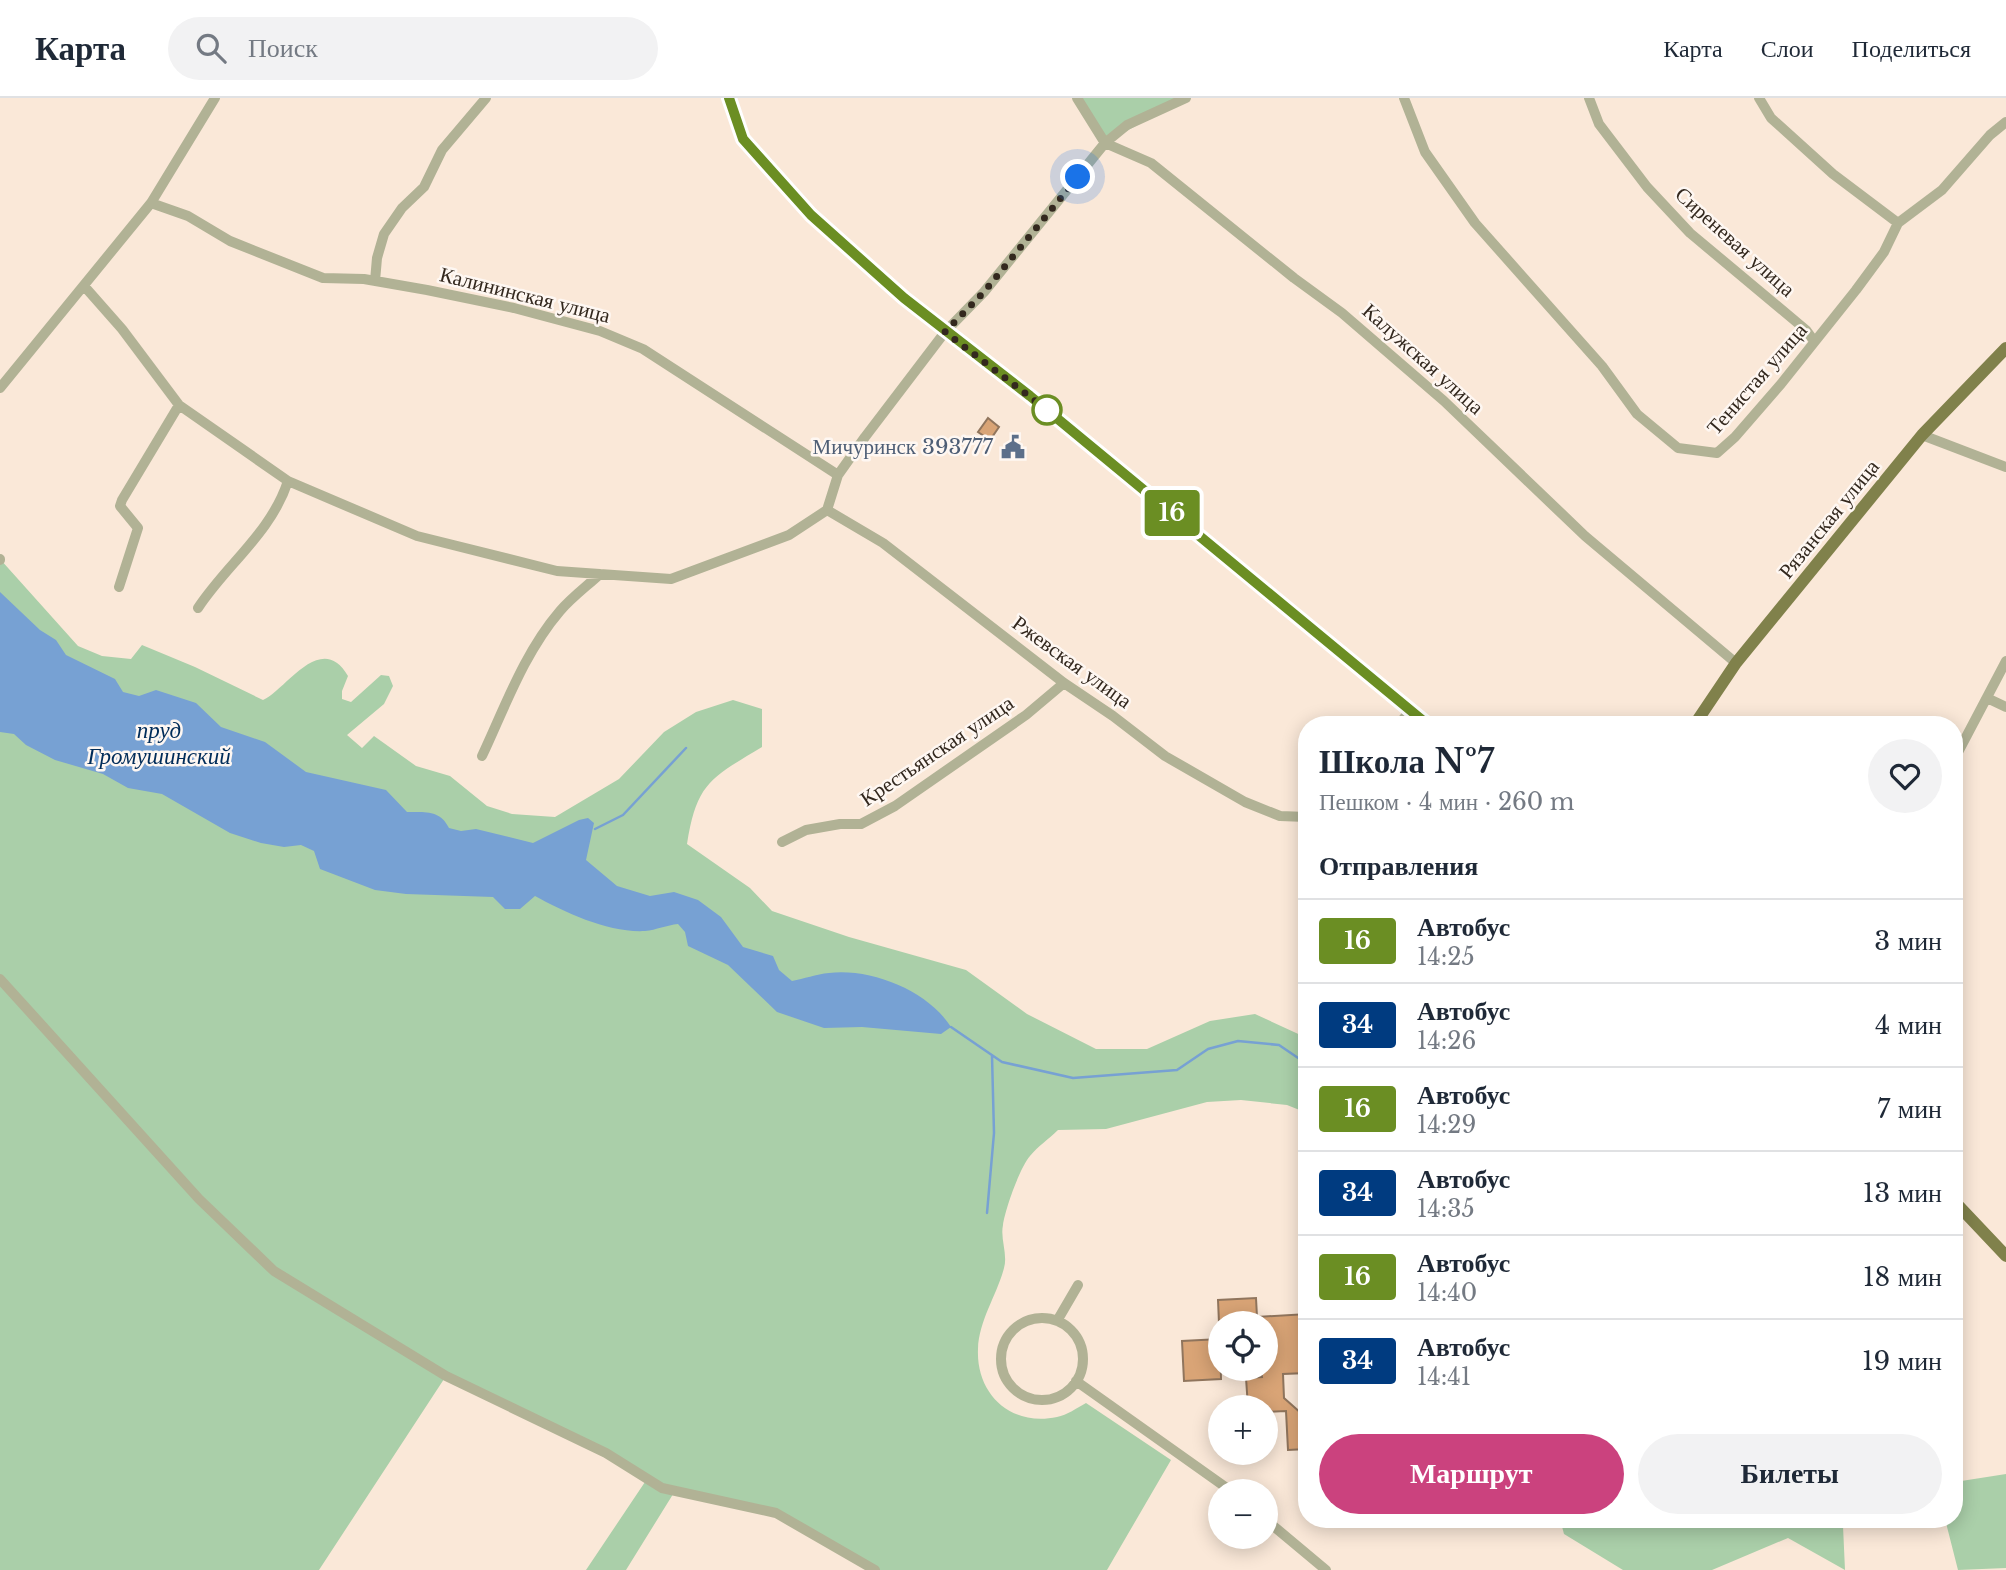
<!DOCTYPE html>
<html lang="ru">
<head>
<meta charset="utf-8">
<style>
	body { margin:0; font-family:"Libre Baskerville",serif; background:#f2f2f3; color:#1f2937; height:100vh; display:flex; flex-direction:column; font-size:26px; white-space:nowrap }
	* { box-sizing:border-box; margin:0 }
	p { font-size:23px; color:#747a83 }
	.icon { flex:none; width:38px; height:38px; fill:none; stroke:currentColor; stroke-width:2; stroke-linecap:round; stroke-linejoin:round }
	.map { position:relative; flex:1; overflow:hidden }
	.drawer { position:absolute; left:1298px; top:618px; width:665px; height:812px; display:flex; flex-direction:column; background:#fff; border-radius:28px; box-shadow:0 4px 18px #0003 }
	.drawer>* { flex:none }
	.badge { padding:0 14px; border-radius:5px; font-size:24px; line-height:46px }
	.tools { position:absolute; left:1208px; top:1213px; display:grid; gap:14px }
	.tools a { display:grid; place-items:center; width:70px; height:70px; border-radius:50%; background:#fff; box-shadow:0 4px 18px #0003; font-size:35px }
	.you { position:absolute; width:35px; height:35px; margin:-18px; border:5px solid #fff; border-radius:50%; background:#1a73e8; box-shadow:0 0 0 10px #1a73e833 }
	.map>.badge { position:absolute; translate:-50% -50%; box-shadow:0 0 0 4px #fff }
	h2 { padding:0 21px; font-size:26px; line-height:63px }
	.round { display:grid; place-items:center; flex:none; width:74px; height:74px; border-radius:37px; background:#f2f2f3 }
	.headline { display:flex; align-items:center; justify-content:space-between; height:119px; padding:0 21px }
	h1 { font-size:33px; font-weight:600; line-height:52px }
	.button { display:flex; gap:14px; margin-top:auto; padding:14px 21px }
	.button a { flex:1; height:80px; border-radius:42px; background:#cb427e; color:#fff; font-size:28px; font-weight:600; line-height:80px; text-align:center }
	.button a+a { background:#f2f2f3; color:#1f2937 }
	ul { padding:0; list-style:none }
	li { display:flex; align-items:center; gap:21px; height:84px; padding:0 21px; border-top:2px solid #e0e1e3 }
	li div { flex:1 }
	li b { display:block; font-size:26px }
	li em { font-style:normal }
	li .badge { min-width:77px; font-weight:700; text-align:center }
	header { display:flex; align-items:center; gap:42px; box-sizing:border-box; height:98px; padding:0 35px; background:#fff; border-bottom:2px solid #e0e1e3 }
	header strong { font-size:33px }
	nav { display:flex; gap:38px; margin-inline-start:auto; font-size:24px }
	.search { width:490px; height:63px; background:#f2f2f3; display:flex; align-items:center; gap:18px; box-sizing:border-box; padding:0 24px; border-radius:38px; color:#747a83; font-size:26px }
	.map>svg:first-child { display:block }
	.green { fill:#aacfa9 }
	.water { fill:#77a1d3 }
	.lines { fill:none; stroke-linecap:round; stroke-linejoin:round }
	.stream { stroke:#77a1d3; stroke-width:2.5 }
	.building { fill:#d9a476; stroke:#90755d; stroke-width:2 }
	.minor { stroke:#b1b295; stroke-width:10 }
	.major { stroke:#80814b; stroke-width:12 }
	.line-casing { stroke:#fff; stroke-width:16 }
	.line { stroke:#6b8e23; stroke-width:10 }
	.walk { stroke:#33281e; stroke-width:7; stroke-dasharray:0 12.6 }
	.stop-dot { fill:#fff; stroke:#6b8e23; stroke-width:3.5 }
	.labels { text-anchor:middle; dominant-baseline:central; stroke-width:5; stroke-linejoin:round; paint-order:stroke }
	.street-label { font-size:21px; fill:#33281e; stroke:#fef7f2 }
	.service-label { font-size:21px; fill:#4e5e75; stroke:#fef7f2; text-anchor:end }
	.water-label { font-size:23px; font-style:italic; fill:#002c59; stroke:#fef7f2 }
</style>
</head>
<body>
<header>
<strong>Карта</strong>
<div class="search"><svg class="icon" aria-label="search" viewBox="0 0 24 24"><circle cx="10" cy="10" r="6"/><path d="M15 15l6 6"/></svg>Поиск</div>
<nav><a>Карта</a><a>Слои</a><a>Поделиться</a></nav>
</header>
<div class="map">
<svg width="2006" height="1472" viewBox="0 0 2006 1472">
	<rect width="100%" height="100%" fill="#fae8d8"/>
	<path class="green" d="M1077 0H1186L1105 45Z
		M0 461 78 548 102 558 131 561 142 547 195 569 263 602C284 594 321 531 348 578L342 593V601L351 604 381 577 389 578 393 588 384 606 347 637 362 650 374 638 416 668 450 678 487 708 512 716 555 719 619 681 664 634 696 614 733 602 762 611V649C711 680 697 684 687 746L750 790 772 813 849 839 966 872 1027 916 1096 951H1147L1210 923 1255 916 1307 940V1015L1287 1007 1241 1002 1207 1004 1106 1031 1058 1032C1049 1041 1038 1048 1030 1058 1020 1069 1005 1112 1003 1127 1000 1141 1008 1156 1004 1170 997 1197 979 1222 978 1251 976 1296 1011 1329 1057 1319 1067 1317 1077 1310 1086 1305L1171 1362 1107 1472H875L776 1415 675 1393 626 1472H586L647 1381 446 1278 319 1472H0Z
		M2006 1376V1470L1958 1472 1945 1421H1955V1384Z
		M1560 1421H1893L1895 1428H1843L1845 1472 1788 1440 1712 1472H1623L1564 1436Z"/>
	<path class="water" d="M0 494 40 532 56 542 66 557 115 581 123 594 139 598 156 592 196 605 221 629 265 644 306 674 386 692 407 714C426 714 440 712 449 730L461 733 476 731 533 745 579 722 588 720 594 725 586 762 617 788 650 798 674 794 698 802 721 819 743 849 773 858 779 872 792 883C804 881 816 876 829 875 872 870 928 893 951 929L941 936 862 929 824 930 777 914 728 867 688 848 685 834 678 826C667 827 656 832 645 833 609 835 566 815 535 798L520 811H505L493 799 406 796 375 792 320 771 314 753 301 747 284 749 261 745 230 735 162 696 128 690 103 676 55 662 26 647 14 636 0 634Z"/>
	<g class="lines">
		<path class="stream" d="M595 731 623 717 686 650
			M951 929 1002 964 1073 980 1177 972 1208 951 1238 943 1279 947 1307 966
			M987 1115 994 1035 992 958
			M1791 1421 1798 1427"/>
	</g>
	<path class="building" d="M988 320 999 329 990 342 978 334Z
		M1256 1200 1257 1219 1307 1216V1275L1283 1276 1284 1300 1302 1316H1307V1351L1288 1352 1286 1313 1265 1314V1309H1248L1246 1280 1262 1279 1261 1270H1265V1225H1219L1218 1202Z
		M1220 1241 1221 1281 1184 1283 1182 1243Z"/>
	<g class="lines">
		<path class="minor" d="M729 0 743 41 811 117 945 234 1029 298 1427 626
			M1077 0 1105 45 1151 65 1294 180 1342 215 1444 303 1585 438 1736 565
			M1404 0 1425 54 1475 125 1602 268 1637 316 1678 350 1717 355 1735 339 1781 286 1856 192 1884 154 1898 125 1942 92 1990 37 2006 24
			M1589 0 1599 26 1647 89 1690 135 1806 232 1814 243
			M1759 0 1771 20 1833 76 1898 125
			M151 105 188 118 230 143 323 180 364 181 427 192 514 210 600 233 643 251 838 377
			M375 183 377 160 384 136 402 110 424 89 442 52 486 0
			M85 189 122 231 179 307 288 383 417 438 557 473 671 481 789 437 827 412 838 377 865 339 945 234 984 194 1105 45 1127 27 1186 0
			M0 290 151 105 215 0
			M1922 337 2006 369
			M827 412 883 445 1064 585 1113 618 1165 658 1245 704 1280 718 1307 719
			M0 461V462
			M119 489 138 430 120 408 122 402 179 307
			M198 510C227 466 271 435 288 383
			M1987 600 2006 609
			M1399 626 1410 613
			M482 658C505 609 524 555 560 513 571 500 587 488 600 476
			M1955 660 2006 563
			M782 744 806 732 840 726H861L895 708 1026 617 1064 585
			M0 881 199 1101 274 1173 446 1278 606 1355 662 1390 776 1415 875 1472
			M1001 1261a41 41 0 1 1 82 0a41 41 0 1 1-82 0Z
			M1057 1223 1078 1187
			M1076 1283 1231 1393
			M1265 1421 1326 1472"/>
		<path class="major" d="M1695 626 1736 565 1922 337 2006 250
			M1955 1104 2006 1158"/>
	</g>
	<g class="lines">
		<g class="line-casing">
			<path id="line" d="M729 0 743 41 811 117 904 200 1030 298 1427 626"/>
		</g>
		<use href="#line" class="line"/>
		<path class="walk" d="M1047 312 1051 315 945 234 984 194 1078 79"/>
	</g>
	<defs>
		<g id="civic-bare" transform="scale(1.89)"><path d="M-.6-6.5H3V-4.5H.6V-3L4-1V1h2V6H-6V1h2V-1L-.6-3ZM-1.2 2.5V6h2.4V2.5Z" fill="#5c6f8a" stroke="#fef7f2" stroke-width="2.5" paint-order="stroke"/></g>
	</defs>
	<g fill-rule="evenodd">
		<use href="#civic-bare" x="1013" y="349"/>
	</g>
	<circle class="stop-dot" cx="1047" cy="312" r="14"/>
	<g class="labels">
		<g class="street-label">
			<text transform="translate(1735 144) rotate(42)">Сиреневая улица</text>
			<text transform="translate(525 197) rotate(14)">Калининская улица</text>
			<text transform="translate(1423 261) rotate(42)">Калужская улица</text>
			<text transform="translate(1757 281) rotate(-49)">Тенистая улица</text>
			<text transform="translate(1829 421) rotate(-51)">Рязанская улица</text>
			<text transform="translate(1072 564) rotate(36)">Ржевская улица</text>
			<text transform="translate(937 653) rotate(-34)">Крестьянская улица</text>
		</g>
		<g class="service-label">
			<text x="993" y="349">Мичуринск 393777</text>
		</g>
		<g class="water-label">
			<text x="159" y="632">пруд<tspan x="159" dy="26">Громушинский</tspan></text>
		</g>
	</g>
</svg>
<div class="tools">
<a><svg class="icon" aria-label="locate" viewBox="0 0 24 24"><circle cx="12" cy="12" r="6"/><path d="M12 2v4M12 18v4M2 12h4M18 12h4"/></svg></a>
<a>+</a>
<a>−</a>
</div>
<div class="you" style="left:1078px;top:79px"></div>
<b class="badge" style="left:1172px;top:415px;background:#6b8e23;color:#fff">16</b>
<section class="drawer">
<div class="headline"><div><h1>Школа №7</h1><p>Пешком · 4 мин · 260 m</p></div><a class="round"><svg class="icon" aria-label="heart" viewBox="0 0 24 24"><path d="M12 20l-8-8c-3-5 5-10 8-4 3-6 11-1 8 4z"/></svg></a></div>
<h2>Отправления</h2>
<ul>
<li><span class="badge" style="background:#6b8e23;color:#fff">16</span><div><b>Автобус</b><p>14:25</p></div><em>3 мин</em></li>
<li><span class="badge" style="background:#003b80;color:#fff">34</span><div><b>Автобус</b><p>14:26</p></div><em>4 мин</em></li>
<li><span class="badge" style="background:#6b8e23;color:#fff">16</span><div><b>Автобус</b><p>14:29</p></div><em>7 мин</em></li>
<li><span class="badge" style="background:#003b80;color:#fff">34</span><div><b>Автобус</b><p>14:35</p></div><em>13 мин</em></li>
<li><span class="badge" style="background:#6b8e23;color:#fff">16</span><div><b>Автобус</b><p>14:40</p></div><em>18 мин</em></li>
<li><span class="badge" style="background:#003b80;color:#fff">34</span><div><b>Автобус</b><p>14:41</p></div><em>19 мин</em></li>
</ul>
<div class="button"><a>Маршрут</a><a>Билеты</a></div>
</section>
</div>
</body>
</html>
